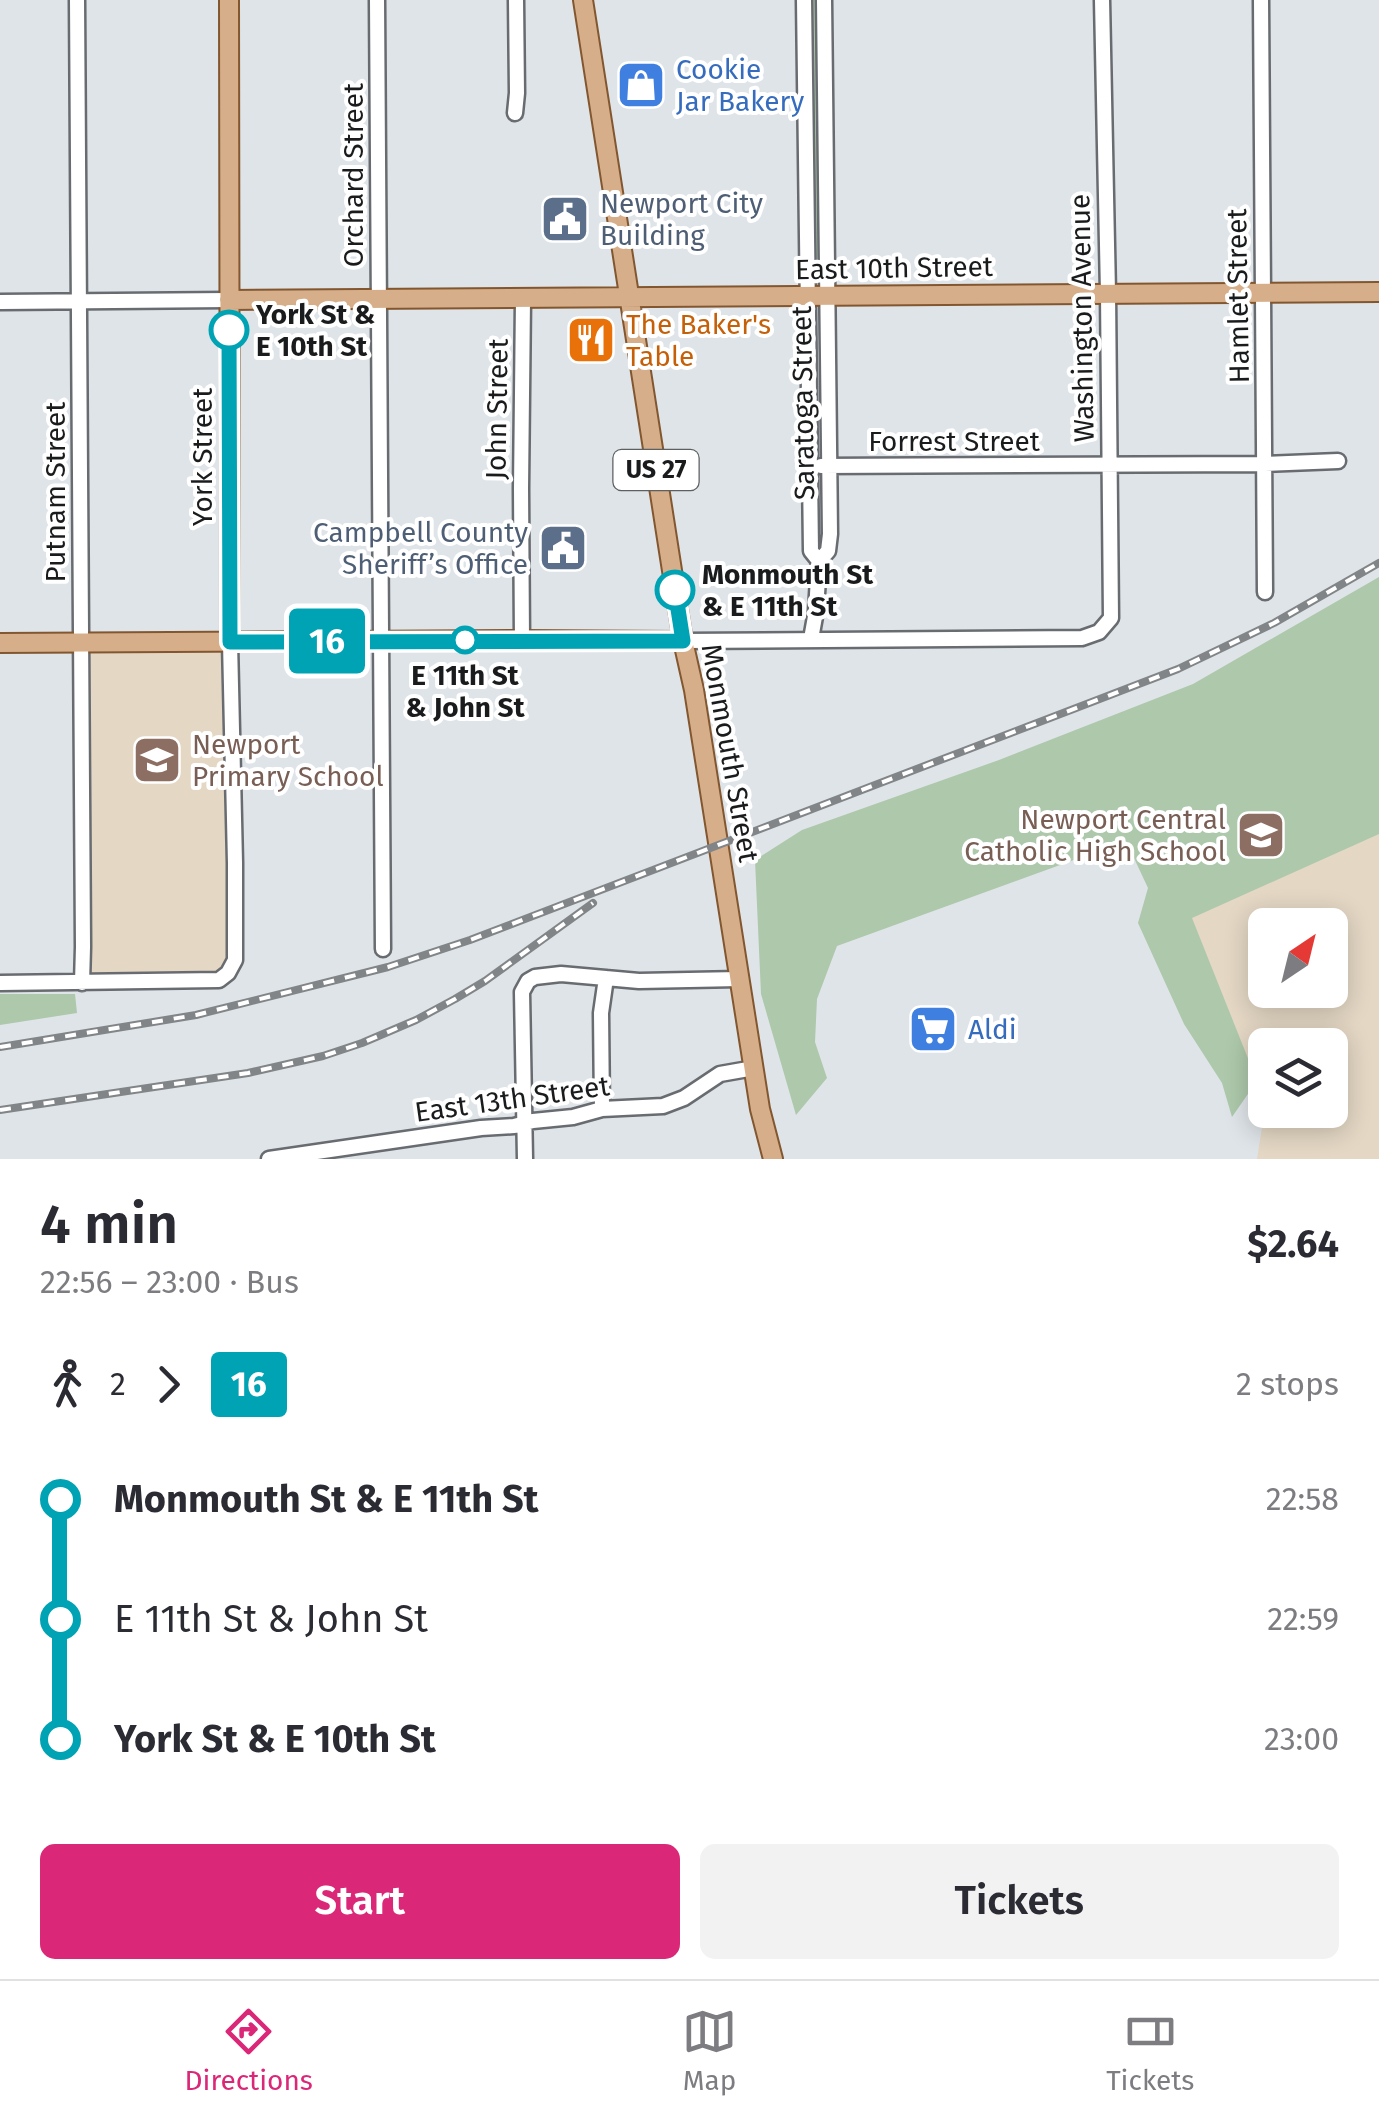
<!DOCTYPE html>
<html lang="en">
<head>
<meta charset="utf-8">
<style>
	body { margin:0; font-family:"Fira Sans",sans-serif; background:#f2f2f3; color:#2b2b33; height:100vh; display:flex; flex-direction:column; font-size:38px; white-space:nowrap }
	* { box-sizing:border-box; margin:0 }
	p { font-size:32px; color:#7c7c81 }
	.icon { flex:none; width:55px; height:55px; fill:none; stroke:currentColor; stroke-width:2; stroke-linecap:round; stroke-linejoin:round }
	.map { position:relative; height:1159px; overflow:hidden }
	.details { display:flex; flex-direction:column; background:#fff; flex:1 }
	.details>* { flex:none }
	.badge { padding:0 20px; border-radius:8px; font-size:35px; line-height:65px }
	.needle { width:65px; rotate:35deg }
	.controls { position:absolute; left:1248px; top:908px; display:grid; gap:20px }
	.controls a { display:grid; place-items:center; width:100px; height:100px; border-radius:15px; background:#fff; box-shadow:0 5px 25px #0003; font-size:50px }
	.map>.badge { position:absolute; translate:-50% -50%; box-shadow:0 0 0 5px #fff }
	.legs { display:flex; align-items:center; gap:15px; height:110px; padding:0 40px; font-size:32px }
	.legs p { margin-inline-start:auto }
	.summary { display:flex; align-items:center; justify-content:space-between; height:170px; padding:0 40px }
	h1 { font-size:55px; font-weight:600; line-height:75px }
	.button { display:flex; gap:20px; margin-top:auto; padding:20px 40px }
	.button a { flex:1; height:115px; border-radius:15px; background:#db2777; color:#fff; font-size:40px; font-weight:600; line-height:115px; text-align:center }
	.button a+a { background:#f2f2f3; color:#2b2b33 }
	ul { padding:0 40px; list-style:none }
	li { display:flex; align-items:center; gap:35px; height:120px; font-size:38px }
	li i { display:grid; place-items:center; width:15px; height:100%; margin:0 12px; background:currentColor }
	li i::after { content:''; width:25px; height:25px; margin:-12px; border:8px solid; border-radius:50%; background:#fff }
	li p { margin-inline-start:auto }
	li:first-child i { background:linear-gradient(#0000 50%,currentColor 0) }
	li:last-child i { background:linear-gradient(currentColor 50%,#0000 0) }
	.tabs { display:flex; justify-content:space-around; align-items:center; height:140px; border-top:2px solid #e1e1e2; background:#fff; font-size:28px; color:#7c7c81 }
	.tabs a { display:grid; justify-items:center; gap:5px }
	.tabs .active { color:#db2777 }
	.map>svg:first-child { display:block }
	.education { fill:#e4d7c4; fill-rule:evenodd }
	.green { fill:#adc8ab }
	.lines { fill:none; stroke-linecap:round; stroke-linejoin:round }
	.minor-casing { stroke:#686c71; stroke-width:19 }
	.major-casing { stroke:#825730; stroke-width:22 }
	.minor { stroke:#fff; stroke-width:14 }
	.major { stroke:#d6ae89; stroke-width:18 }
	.rail-casing { stroke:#818587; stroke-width:8 }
	.rail { stroke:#fff; stroke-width:4; stroke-dasharray:11; stroke-linecap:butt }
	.line-1-casing { stroke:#fff; stroke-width:22 }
	.line-1 { stroke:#00a3b4; stroke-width:15 }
	.stop-1-dot { fill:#fff; stroke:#00a3b4; stroke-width:5 }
	.labels { text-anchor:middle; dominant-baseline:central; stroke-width:8; stroke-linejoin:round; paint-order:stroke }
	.shield { fill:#fff; stroke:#5e5f60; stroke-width:2.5 }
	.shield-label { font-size:25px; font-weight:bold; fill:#191b1c }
	.shop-label { font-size:28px; fill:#366cbe; stroke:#fff; text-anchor:start }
	.street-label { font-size:28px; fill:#191b1c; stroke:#fff }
	.service-label { font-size:28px; fill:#4e5e75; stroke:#fff; text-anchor:start }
	.stop-label { font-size:28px; font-weight:bold; fill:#191b1c; stroke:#fff; text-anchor:start }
	.food-label { font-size:28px; fill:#c56008; stroke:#fff; text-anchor:start }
	.education-label { font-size:28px; fill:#785e54; stroke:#fff; text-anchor:start }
</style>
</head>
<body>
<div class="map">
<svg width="1379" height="1159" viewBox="0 0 1379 1159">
	<rect width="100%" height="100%" fill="#dfe4e8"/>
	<path class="education" d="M1379 597V1159H1257L1263 1121 1105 745ZM1265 925H1330V990H1265ZM1265 1045H1330V1110H1265Z
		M230 642 235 863 228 973 82 983 80 643Z"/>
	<path class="green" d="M811 0H818L820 265 818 271H816Z
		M1379 577V834L1192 918 1257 1081 1232 1117 1222 1083 1184 1024 1138 923 1148 888 1126 841 837 946 817 999 815 1042 827 1078 796 1115 761 994 755 860 802 830 999 760 1193 684Z
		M0 994H75L77 1013 0 1025Z"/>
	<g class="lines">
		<g class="minor-casing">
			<path id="minor" d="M77 0 83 947 82 983
				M377 0 383 949
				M804 0 811 551 819 561
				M1261 0 1265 592
				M515 113 517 93 516 0
				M0 302 229 300
				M821 466 1265 464 1338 461
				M811 639 816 611 819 561 828 551 830 534 824 0
				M522 640 521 488 523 299
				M683 641 1082 638 1099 632 1111 618 1108 293 1102 0
				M0 983 219 980 228 973 235 960V863L230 642
				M602 1109 601 1013 606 978
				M269 1159 481 1128 514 1126 533 1121 573 1117 602 1109 663 1106 684 1098 720 1074 754 1068
				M525 1159 522 992 528 981 535 977 561 974 639 981 739 979"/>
		</g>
		<g class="major-casing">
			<path id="major" d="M229 0 230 642
				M583 0 683 641 694 690 760 1109 773 1159
				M229 300 1379 292
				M0 643 522 640 683 641"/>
		</g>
		<use href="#minor" class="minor"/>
		<use href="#major" class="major"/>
		<g class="rail-casing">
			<path id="rail" d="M0 1047 196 1015 388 967 470 940 1178 669 1274 623 1379 563
				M0 1110 248 1073 323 1056 362 1043 416 1020 455 999 485 981 593 903"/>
		</g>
		<use href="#rail" class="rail"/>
	</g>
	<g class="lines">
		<g class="line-1-casing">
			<path id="line-1" d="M229 330 230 642 683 641 675 590"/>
		</g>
		<use href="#line-1" class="line-1"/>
	</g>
	<defs>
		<g id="shop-square" transform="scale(2.5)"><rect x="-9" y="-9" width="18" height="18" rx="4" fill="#3f7fe0" stroke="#fff"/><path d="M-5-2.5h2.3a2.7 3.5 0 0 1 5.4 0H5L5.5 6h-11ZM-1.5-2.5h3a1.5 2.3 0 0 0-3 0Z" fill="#fff"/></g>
		<g id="civic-square" transform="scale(2.5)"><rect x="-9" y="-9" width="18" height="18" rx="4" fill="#5c6f8a" stroke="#fff"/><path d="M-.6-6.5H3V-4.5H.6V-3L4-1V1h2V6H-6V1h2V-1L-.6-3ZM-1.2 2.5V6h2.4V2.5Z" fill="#fff"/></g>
		<g id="restaurant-square" transform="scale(2.5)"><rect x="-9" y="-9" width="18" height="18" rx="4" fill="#e8710a" stroke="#fff"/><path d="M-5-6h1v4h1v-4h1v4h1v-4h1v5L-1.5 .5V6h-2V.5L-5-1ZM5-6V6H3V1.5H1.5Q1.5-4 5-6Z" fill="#fff"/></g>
		<g id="school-square" transform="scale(2.5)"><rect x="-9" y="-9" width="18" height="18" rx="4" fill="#8d6e63" stroke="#fff"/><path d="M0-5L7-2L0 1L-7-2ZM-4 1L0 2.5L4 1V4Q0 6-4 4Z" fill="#fff"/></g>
		<g id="supermarket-square" transform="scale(2.5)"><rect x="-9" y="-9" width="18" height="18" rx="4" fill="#3f7fe0" stroke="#fff"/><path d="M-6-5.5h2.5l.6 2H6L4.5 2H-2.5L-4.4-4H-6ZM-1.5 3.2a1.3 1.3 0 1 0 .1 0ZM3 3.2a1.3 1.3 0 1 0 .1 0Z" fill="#fff"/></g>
	</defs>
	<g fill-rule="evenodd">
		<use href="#shop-square" x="641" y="85"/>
		<use href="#civic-square" x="565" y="219"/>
		<use href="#restaurant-square" x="591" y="340"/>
		<use href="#civic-square" x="563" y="548"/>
		<use href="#school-square" x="157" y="760"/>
		<use href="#school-square" x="1261" y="835"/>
		<use href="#supermarket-square" x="933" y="1029"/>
	</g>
	<g class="stop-1-dot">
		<circle cx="229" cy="330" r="18"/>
		<circle cx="675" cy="590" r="18"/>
		<circle cx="465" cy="640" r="12"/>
	</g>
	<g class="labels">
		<rect class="shield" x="613.5" y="450" width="85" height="40" rx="8"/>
		<g class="shield-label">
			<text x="656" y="470">US 27</text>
		</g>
		<g class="shop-label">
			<text x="676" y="69">Cookie<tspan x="676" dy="32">Jar Bakery</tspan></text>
			<text x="968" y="1029">Aldi</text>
		</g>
		<g class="street-label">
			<text transform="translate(353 175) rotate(-90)">Orchard Street</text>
			<text transform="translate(894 268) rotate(-1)">East 10th Street</text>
			<text transform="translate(1238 296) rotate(-91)">Hamlet Street</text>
			<text transform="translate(1082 318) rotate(-91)">Washington Avenue</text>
			<text transform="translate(803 403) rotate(-91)">Saratoga Street</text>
			<text transform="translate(497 409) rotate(-89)">John Street</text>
			<text x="954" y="441">Forrest Street</text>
			<text transform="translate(202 457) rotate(-90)">York Street</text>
			<text transform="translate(55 492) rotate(-90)">Putnam Street</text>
			<text transform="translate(730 753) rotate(80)">Monmouth Street</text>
			<text transform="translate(512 1099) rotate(-8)">East 13th Street</text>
		</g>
		<g class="service-label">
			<text x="600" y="203">Newport City<tspan x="600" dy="32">Building</tspan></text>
			<text x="528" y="532" text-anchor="end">Campbell County<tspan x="528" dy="32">Sheriff’s Office</tspan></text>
		</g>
		<g class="stop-label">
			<text x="256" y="314">York St &amp;<tspan x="256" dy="32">E 10th St</tspan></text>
			<text x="702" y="574">Monmouth St<tspan x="702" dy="32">&amp; E 11th St</tspan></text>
			<text x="465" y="675" text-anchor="middle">E 11th St<tspan x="465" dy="32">&amp; John St</tspan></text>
		</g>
		<g class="food-label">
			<text x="626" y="324">The Baker's<tspan x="626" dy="32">Table</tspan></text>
		</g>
		<g class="education-label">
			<text x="192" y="744">Newport<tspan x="192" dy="32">Primary School</tspan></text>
			<text x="1226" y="819" text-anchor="end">Newport Central<tspan x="1226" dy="32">Catholic High School</tspan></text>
		</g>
	</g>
</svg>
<div class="controls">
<a><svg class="needle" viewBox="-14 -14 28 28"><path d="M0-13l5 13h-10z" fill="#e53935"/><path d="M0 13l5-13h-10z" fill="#7c7c81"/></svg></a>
<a><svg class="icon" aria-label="layers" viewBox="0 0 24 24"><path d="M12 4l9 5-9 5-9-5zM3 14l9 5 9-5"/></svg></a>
</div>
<b class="badge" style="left:327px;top:641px;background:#00a3b4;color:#fff">16</b>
</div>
<section class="details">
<div class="summary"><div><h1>4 min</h1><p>22:56 – 23:00 · Bus</p></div><b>$2.64</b></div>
<div class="legs"><svg class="icon" aria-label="walk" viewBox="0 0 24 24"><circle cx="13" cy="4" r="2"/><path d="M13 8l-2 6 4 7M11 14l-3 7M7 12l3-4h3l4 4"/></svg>2<svg class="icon" aria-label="forward" viewBox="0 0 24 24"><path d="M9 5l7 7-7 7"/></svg><b class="badge" style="background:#00a3b4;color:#fff">16</b><p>2 stops</p></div>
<ul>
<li><i style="color:#00a3b4"></i><b>Monmouth St &amp; E 11th St</b><p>22:58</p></li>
<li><i style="color:#00a3b4"></i><span>E 11th St &amp; John St</span><p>22:59</p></li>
<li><i style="color:#00a3b4"></i><b>York St &amp; E 10th St</b><p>23:00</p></li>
</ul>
<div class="button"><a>Start</a><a>Tickets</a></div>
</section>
<nav class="tabs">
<a class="active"><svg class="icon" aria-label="directions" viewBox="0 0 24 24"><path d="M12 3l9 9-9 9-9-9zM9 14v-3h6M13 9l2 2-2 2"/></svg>Directions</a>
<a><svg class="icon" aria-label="map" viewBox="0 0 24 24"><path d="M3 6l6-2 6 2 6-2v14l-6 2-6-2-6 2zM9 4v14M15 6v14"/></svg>Map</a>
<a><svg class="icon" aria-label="tickets" viewBox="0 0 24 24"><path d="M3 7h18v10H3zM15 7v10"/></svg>Tickets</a>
</nav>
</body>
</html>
